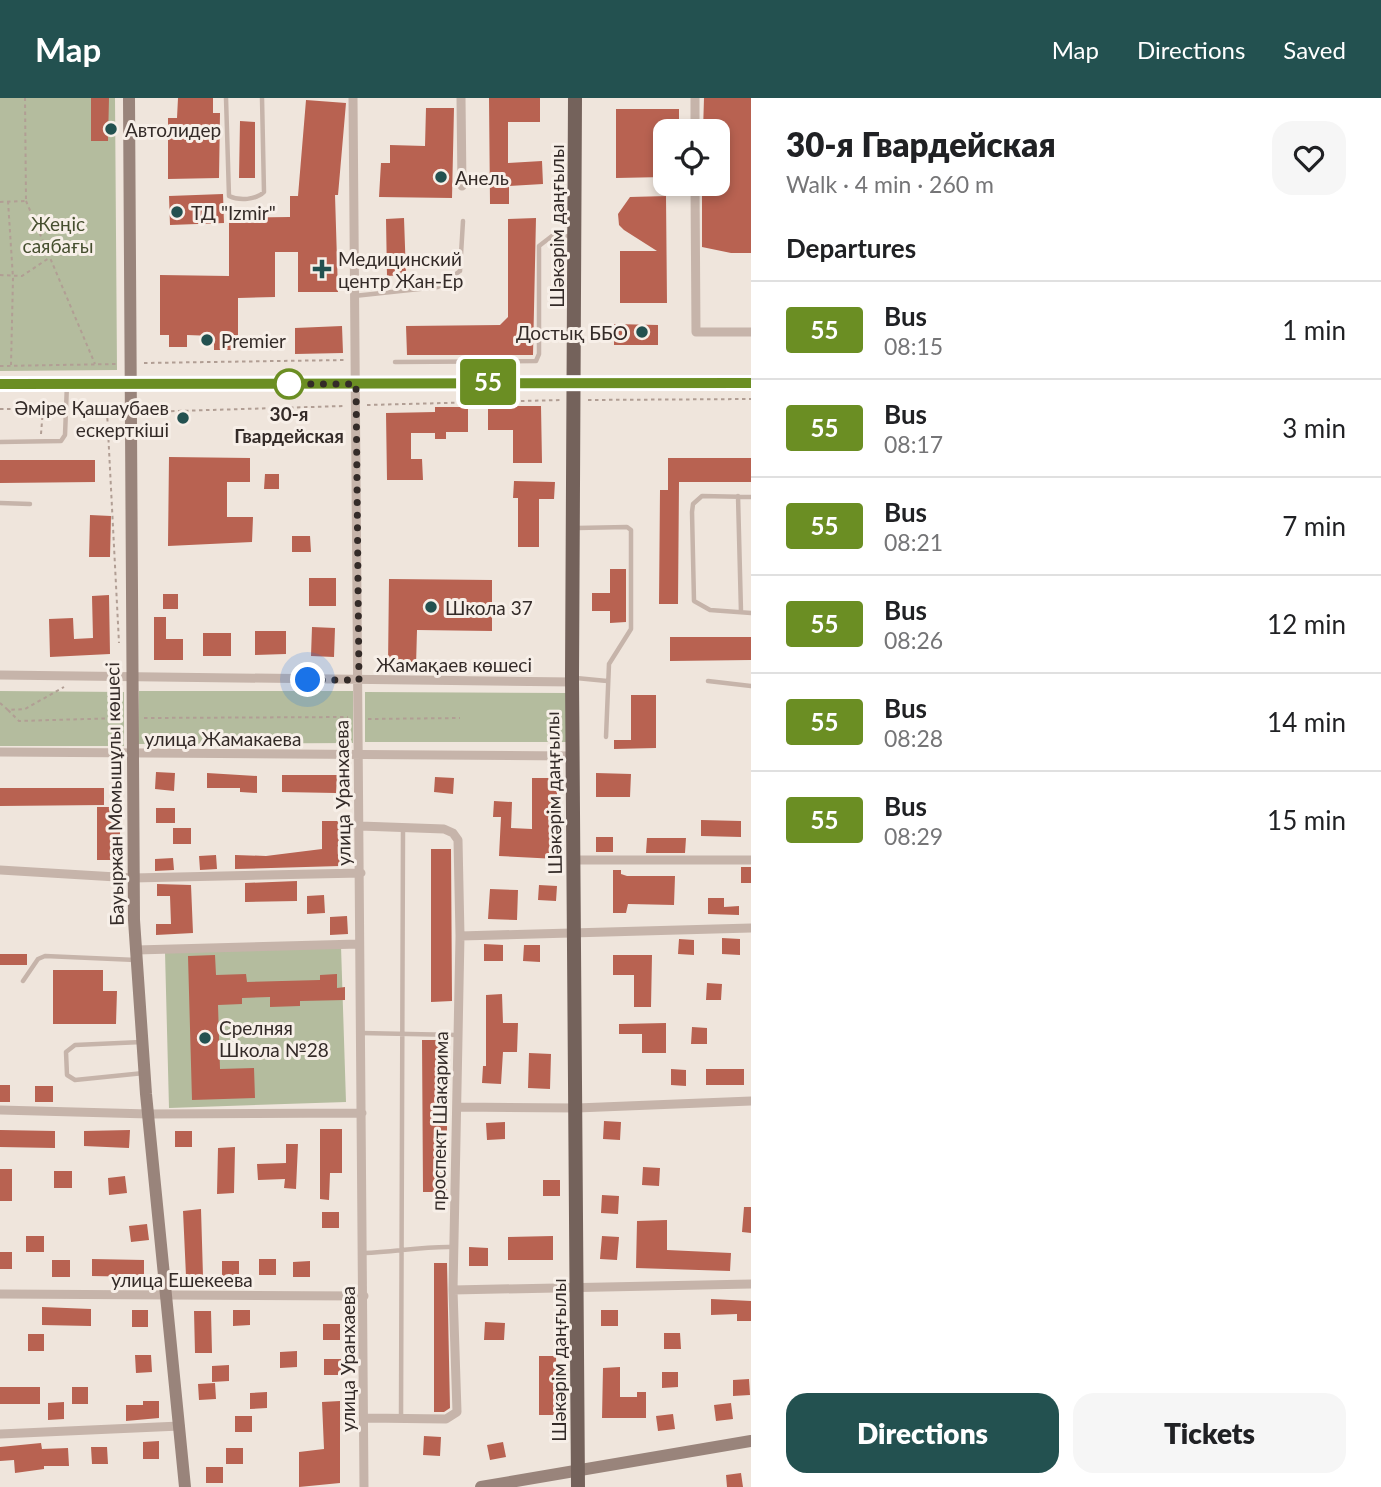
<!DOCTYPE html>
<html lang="en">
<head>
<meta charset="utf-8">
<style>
	body { margin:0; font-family:Lato,sans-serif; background:#f6f6f6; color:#202124; height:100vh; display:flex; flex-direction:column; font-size:26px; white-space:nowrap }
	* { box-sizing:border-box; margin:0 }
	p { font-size:23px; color:#757577 }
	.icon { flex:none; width:38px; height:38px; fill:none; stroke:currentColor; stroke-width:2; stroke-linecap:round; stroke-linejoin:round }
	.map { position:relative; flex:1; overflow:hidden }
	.sheet { display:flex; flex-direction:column; background:#fff; width:630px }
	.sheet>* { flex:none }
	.badge { padding:0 14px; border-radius:5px; font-size:24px; line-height:46px }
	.controls { position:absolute; left:653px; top:21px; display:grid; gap:14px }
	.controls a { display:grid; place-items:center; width:77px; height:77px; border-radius:14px; background:#fff; box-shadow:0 4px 10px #0003; font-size:35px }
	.you { position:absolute; width:35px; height:35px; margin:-18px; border:5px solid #fff; border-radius:50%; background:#1a73e8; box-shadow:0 0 0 10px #1a73e833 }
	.map>.badge { position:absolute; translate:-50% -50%; box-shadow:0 0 0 4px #fff }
	h2 { padding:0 35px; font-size:26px; line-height:63px }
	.round { display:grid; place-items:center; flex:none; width:74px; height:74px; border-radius:21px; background:#f6f6f6 }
	.headline { display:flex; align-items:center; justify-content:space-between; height:119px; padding:0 35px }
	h1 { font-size:33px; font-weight:800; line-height:52px }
	.primary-button { display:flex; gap:14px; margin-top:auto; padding:14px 35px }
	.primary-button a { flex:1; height:80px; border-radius:21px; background:#235150; color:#fff; font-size:28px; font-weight:800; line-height:80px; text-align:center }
	.primary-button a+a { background:#f6f6f6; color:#202124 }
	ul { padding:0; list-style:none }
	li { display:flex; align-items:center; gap:21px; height:98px; padding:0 35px; border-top:2px solid #e0e0e0 }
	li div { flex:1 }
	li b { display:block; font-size:26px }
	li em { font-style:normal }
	li .badge { min-width:77px; font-weight:700; text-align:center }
	header { display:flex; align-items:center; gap:42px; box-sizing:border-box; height:98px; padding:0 35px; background:#235150; color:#fff }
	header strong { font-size:33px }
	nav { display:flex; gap:38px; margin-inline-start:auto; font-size:24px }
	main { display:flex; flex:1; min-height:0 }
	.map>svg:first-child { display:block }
	.green { fill:#b4bc9e }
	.building { fill:#b86251 }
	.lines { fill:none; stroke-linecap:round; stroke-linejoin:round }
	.path { stroke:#b19e94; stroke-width:2; stroke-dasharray:3.5 3.5; stroke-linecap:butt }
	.lane { stroke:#c6b4aa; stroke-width:4.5 }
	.street { stroke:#c6b4aa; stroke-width:9 }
	.secondary { stroke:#99847b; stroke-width:12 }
	.primary { stroke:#74625b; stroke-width:14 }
	.line-casing { stroke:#fff; stroke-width:16 }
	.line { stroke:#6b8e23; stroke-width:10 }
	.walk { stroke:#342b28; stroke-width:7; stroke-dasharray:0 12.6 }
	.poi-dot { fill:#235150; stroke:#f7efe8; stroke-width:2.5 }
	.stop-dot { fill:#fff; stroke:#6b8e23; stroke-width:3.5 }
	.labels { text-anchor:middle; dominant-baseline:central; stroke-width:6; stroke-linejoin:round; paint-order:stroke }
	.poi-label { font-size:19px; fill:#342b28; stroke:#f7efe8; text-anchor:start }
	.park-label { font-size:19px; fill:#464f2f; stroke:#f7efe8 }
	.street-label { font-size:19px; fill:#342b28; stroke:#f7efe8 }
	.stop-label { font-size:19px; font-weight:bold; fill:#342b28; stroke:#f7efe8 }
</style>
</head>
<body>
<header>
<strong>Map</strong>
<nav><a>Map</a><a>Directions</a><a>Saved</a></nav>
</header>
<main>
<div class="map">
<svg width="751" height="1389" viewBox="0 0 751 1389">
	<rect width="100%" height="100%" fill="#efe5dc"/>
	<path class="green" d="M0 0H115L117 272 0 273Z
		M0 593 124 594V648H0Z
		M139 593H353V645L138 646Z
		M365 594 566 595V644H365Z
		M341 848 346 1004 169 1010 165 854Z"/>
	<path class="building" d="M91 0H109L108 43H91Z
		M178 0H213V15H220L219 80 168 81V20H177Z
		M489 0H540V24H508V65L542 63 543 86 509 88V106H490Z
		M704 0H751V155H731L702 149V86H718V33H703Z
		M306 2 346 5 338 97H335L338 194H298V154H275V199L238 200V252H214V238L187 237V249H169V237H160V177L229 178V120L290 119V98H298Z
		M426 10H454L452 100 379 99 381 65H390V47L425 48Z
		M616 11H679V33H665V79L616 80Z
		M240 23 255 24V80H239Z
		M223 96 224 125 170 127 169 98Z
		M666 98 667 205H620V153H657L624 132 619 127 618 116 630 99Z
		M404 120 406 177 387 178 386 121Z
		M536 120 533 257H407L406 228 500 227 508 219V121Z
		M614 226 658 227V247H614Z
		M342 228 343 255 295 256V230Z
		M513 308H541L542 365H513V332H488V310Z
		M435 309H468V334H446V341H435V335H411V361H422L423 382H387L386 315 435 314Z
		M169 359 250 360V384H227V419H253L252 444 168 448Z
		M668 360H751V384H679L678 506H659L660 392H668Z
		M0 362H95V384L0 385Z
		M265 376H279V391H264Z
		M514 383 555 384 554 401H539V449H518V400H513Z
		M90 417 111 418 110 459H89Z
		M292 438H310L311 454H292Z
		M610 471H626V524L610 525V513H592V495H610Z
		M309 480H336V508H309Z
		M389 481 492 482V533L417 532 416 568H388Z
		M163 496H178V511H163Z
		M109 497 110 556 50 559 49 521 73 520 74 541 93 540 92 498Z
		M154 519H166V541H183V562H154Z
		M312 529 335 530 334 559 311 558Z
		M255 533H286V556L255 557Z
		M203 535H231V558H203Z
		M670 539H751V562L670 563Z
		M631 597H656V650L614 651V642H631Z
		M156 674 175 675 174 693 155 691Z
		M207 675 257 678V695L240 694V690H207Z
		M596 675 631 676 630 699H596Z
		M282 677H337L336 695 282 694Z
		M435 679 454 680 453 696 434 694Z
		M532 680H557V761L499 758 501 719H493L494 703 512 704 511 730 532 731Z
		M0 690H104V707L0 708Z
		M97 709H120V762H97Z
		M156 710H175V725H156Z
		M701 722 741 723V739L701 738Z
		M322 723H339L340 768 235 771V757L266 758 322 751Z
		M173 730H191V746H173Z
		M596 739H613V754H596Z
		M647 740H686L685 755H646Z
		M431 751H451L452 903 431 904Z
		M216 757 217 771 200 772 199 758Z
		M173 760 174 772 155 773V761Z
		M741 769H751V785H741Z
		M613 772H621V776L627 778H675L674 807 628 806 626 815H613Z
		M297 783V803L245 804V785Z
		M157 786 191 787 193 835 156 837V826H171L170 798H157Z
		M539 787 557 788 556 803 538 802Z
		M490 791 518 792 517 822 488 821Z
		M324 797 325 815 307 816V798Z
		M708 800H724V809L739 808V817L708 816Z
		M347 818 348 836 330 837V819Z
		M722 840 740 841V857L722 856Z
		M679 841 694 842V857L678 856Z
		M484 846 503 847V863H484Z
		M524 847H540V864L523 863Z
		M0 856H27V867H0Z
		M215 857 216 877 246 876 247 884 320 882V877L337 876V890L345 889V902L300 903V908L270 909V899L242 900V906L218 907 220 971 254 970 255 1000 192 1002 188 858Z
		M613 857H652L651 909H634V877H613Z
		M53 872H103V893H117L116 926H53Z
		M707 885 722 886 721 902H706Z
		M502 896 503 925H518L517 954H503L501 986 482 985 483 968H486V897Z
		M666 925V955H642V936H619V926Z
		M692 929 707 930V946H691Z
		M422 942H447V1094H423Z
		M529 955 551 956 550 991 528 990Z
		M671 971 686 972V988L671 987Z
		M706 971H744V987H706Z
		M0 987H10V1004H0Z
		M35 988H53V1004H35Z
		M604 1023 621 1024 620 1042 603 1041Z
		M505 1024V1041L487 1042 486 1025Z
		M320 1031H342V1075H330L329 1102 320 1101Z
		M0 1032 55 1033V1050L0 1049Z
		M130 1032 129 1050 84 1048V1033Z
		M175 1033H192V1049H175Z
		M286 1046H298L296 1091 284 1090 285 1081 258 1082 257 1066 286 1065Z
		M235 1049 234 1095 217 1096 218 1050Z
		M643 1069 660 1070 659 1088 642 1087Z
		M0 1071H12V1103H0Z
		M54 1073H72V1090H54Z
		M125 1078 127 1095 109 1097 108 1080Z
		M543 1082H560V1098H543Z
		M602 1097 619 1098 618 1116 601 1115Z
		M744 1109H751V1135L742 1134Z
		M201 1111 203 1178H186L183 1113Z
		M322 1114H339V1130H322Z
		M667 1122V1152L731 1155 730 1173 636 1170 637 1123Z
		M147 1126 149 1142 131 1144 129 1128Z
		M26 1138H44V1154H26Z
		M553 1138V1162H508V1139Z
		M602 1138 619 1139 617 1162 600 1161Z
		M469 1149 488 1150V1168H469Z
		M0 1154H12V1171H0Z
		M92 1161 144 1162V1179L92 1178Z
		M259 1161H276V1177H259Z
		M52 1162H70V1179H52Z
		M222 1163H239V1179H222Z
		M310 1163V1179H293V1164Z
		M434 1165H447L450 1310 444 1314H434Z
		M711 1201 751 1203V1223H737V1216L711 1217Z
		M42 1209 91 1211V1228L42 1227Z
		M132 1212H148V1229H132Z
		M233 1212H250V1227L233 1228Z
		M601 1212H618V1228H601Z
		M194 1213H211L212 1255H195Z
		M485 1224 505 1225 504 1242H484Z
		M323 1226H340V1242H323Z
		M664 1235H680L681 1251H664Z
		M28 1236H44V1253H28Z
		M297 1253V1269L280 1270V1254Z
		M135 1257H151L152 1274 136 1275Z
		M539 1258H556L557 1317H539Z
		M324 1261H341V1277H324Z
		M229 1267V1283L212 1284V1268Z
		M620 1269V1299H637V1294H646V1320H602L603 1270Z
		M662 1274H678V1289L662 1290Z
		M749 1281 750 1297 733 1298V1282Z
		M215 1285 216 1301 199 1302 198 1286Z
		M0 1289H40V1306H0Z
		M72 1289H88V1306H72Z
		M267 1294V1310L250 1311V1295Z
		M143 1303H159V1320L126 1323V1307H143Z
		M340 1303V1385L299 1389V1354L324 1351 322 1304Z
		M64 1304V1321L48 1322V1305Z
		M731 1305 733 1321 716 1323 714 1307Z
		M673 1316 675 1331 658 1333 656 1318Z
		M235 1318H252V1334H235Z
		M424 1338 441 1339 440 1358 423 1357Z
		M159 1343V1361H143V1344Z
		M503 1344 506 1359 490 1362 487 1347Z
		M41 1345 42 1351 68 1350 69 1368H44V1371L15 1375 14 1362 0 1363V1349Z
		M91 1349H107L108 1366H92Z
		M226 1350H243V1366H226Z
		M206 1369H223V1385H206Z
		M741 1375 743 1389H727L726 1377Z"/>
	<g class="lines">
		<path class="path" d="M8 103 13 180 11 267
			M26 103 95 266
			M0 104 26 103 25 0
			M0 177 22 178 49 160
			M144 265 345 262
			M0 268 118 266
			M588 302 751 301
			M367 307 561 302
			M0 311H43
			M73 311 120 313
			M107 313 119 545
			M143 314 344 308
			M41 336 43 311H57
			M0 605 8 612 25 611 64 589
			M8 612 19 623 121 620
			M144 620 348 619
			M368 621 460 620"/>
		<path class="lane" d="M226 0 229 98C239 103 256 102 264 94L262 0
			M354 198 438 189 460 173 463 123
			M395 264 536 263 539 256V148L552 138H571
			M0 344 61 343 65 337 67 286
			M738 398 741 514
			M751 399 702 398 693 406 692 414 694 503 710 512 751 515
			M0 405 30 406
			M577 430 627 429 631 432V531L609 566 606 639
			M576 580 607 583
			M708 583 751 588
			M23 883 38 861 45 858 136 862
			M361 935 458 937
			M142 944 75 947 66 954 67 977 75 982 144 975
			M364 1155C395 1154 423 1148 453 1149
			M401 1320 403 729"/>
		<path class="street" d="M353 0 364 1389
			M461 0 462 88
			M695 0V33
			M695 86 696 234H751
			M0 577 572 584
			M0 654 572 658
			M360 728 444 731 453 735 458 742 460 838 453 1192 457 1314 446 1321 366 1320
			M573 762H751
			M0 772 133 780 361 775
			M460 838 751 830
			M136 852 359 846
			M457 1009 577 1010 751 1003
			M0 1012 149 1016 362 1015
			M453 1192 751 1186
			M0 1196 364 1198
			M0 1336 180 1328"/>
		<path class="secondary" d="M129 0 134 822 146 996 185 1389
			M0 286 751 285
			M481 1389 751 1343"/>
		<path class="primary" d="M575 0 572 580 578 1389"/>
	</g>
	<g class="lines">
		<g class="line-casing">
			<path id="line" d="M0 286 751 285"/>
		</g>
		<use href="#line" class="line"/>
		<path class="walk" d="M289 286H281H356L359 582H308"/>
	</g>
	<g class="poi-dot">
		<circle cx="111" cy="31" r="7"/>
		<circle cx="441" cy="79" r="7"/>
		<circle cx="177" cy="114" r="7"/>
		<path d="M318.5 160.5h7v7h7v7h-7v7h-7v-7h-7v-7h7z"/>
		<circle cx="642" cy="234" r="7"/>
		<circle cx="207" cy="242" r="7"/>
		<circle cx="183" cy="320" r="7"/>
		<circle cx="431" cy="509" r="7"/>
		<circle cx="205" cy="940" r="7"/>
	</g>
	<circle class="stop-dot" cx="289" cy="286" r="14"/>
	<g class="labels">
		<g class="poi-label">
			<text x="125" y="31">Автолидер</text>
			<text x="455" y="79">Анель</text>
			<text x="191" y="114">ТД "Izmir"</text>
			<text x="338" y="160">Медицинский<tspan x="338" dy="22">центр Жан-Ер</tspan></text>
			<text x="628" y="234" text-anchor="end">Достық ББО</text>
			<text x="221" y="242">Premier</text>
			<text x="169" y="309" text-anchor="end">Әміре Қашаубаев<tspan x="169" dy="22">ескерткіші</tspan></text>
			<text x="445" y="509">Школа 37</text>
			<text x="219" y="929">Срелняя<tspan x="219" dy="22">Школа №28</tspan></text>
		</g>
		<g class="park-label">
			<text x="58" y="125">Жеңіс<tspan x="58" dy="22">саябағы</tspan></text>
		</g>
		<g class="street-label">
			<text transform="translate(556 128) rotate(-90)">Шәкәрім даңғылы</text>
			<text x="454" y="566">Жамақаев көшесі</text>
			<text x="223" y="640">улица Жамакаева</text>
			<text transform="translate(342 695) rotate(-91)">улица Уранхаева</text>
			<text transform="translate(553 695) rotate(-91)">Шәкәрім даңғылы</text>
			<text transform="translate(114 696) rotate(-91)">Бауыржан Момышұлы көшесі</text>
			<text transform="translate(439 1023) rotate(-89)">проспект Шакарима</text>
			<text x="182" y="1181">улица Ешекеева</text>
			<text transform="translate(347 1261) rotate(-90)">улица Уранхаева</text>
			<text transform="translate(558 1262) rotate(-90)">Шәкәрім даңғылы</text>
		</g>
		<g class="stop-label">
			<text x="289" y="315">30-я<tspan x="289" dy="22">Гвардейская</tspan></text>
		</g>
	</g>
</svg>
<div class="controls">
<a><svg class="icon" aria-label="locate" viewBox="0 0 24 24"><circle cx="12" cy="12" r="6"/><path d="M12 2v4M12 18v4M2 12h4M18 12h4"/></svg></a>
</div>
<div class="you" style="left:308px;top:582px"></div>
<b class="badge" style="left:488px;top:284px;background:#6b8e23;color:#fff">55</b>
</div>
<section class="sheet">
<div class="headline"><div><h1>30-я Гвардейская</h1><p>Walk · 4 min · 260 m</p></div><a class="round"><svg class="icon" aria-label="heart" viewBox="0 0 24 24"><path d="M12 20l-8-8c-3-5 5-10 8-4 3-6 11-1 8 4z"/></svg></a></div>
<h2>Departures</h2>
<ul>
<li><span class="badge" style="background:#6b8e23;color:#fff">55</span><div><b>Bus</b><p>08:15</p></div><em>1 min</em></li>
<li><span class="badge" style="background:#6b8e23;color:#fff">55</span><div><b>Bus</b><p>08:17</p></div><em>3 min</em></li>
<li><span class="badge" style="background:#6b8e23;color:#fff">55</span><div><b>Bus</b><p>08:21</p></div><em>7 min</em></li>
<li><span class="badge" style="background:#6b8e23;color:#fff">55</span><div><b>Bus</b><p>08:26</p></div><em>12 min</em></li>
<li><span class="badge" style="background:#6b8e23;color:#fff">55</span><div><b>Bus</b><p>08:28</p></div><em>14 min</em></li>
<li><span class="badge" style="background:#6b8e23;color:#fff">55</span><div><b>Bus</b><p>08:29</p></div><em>15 min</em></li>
</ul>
<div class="primary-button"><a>Directions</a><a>Tickets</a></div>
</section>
</main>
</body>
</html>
